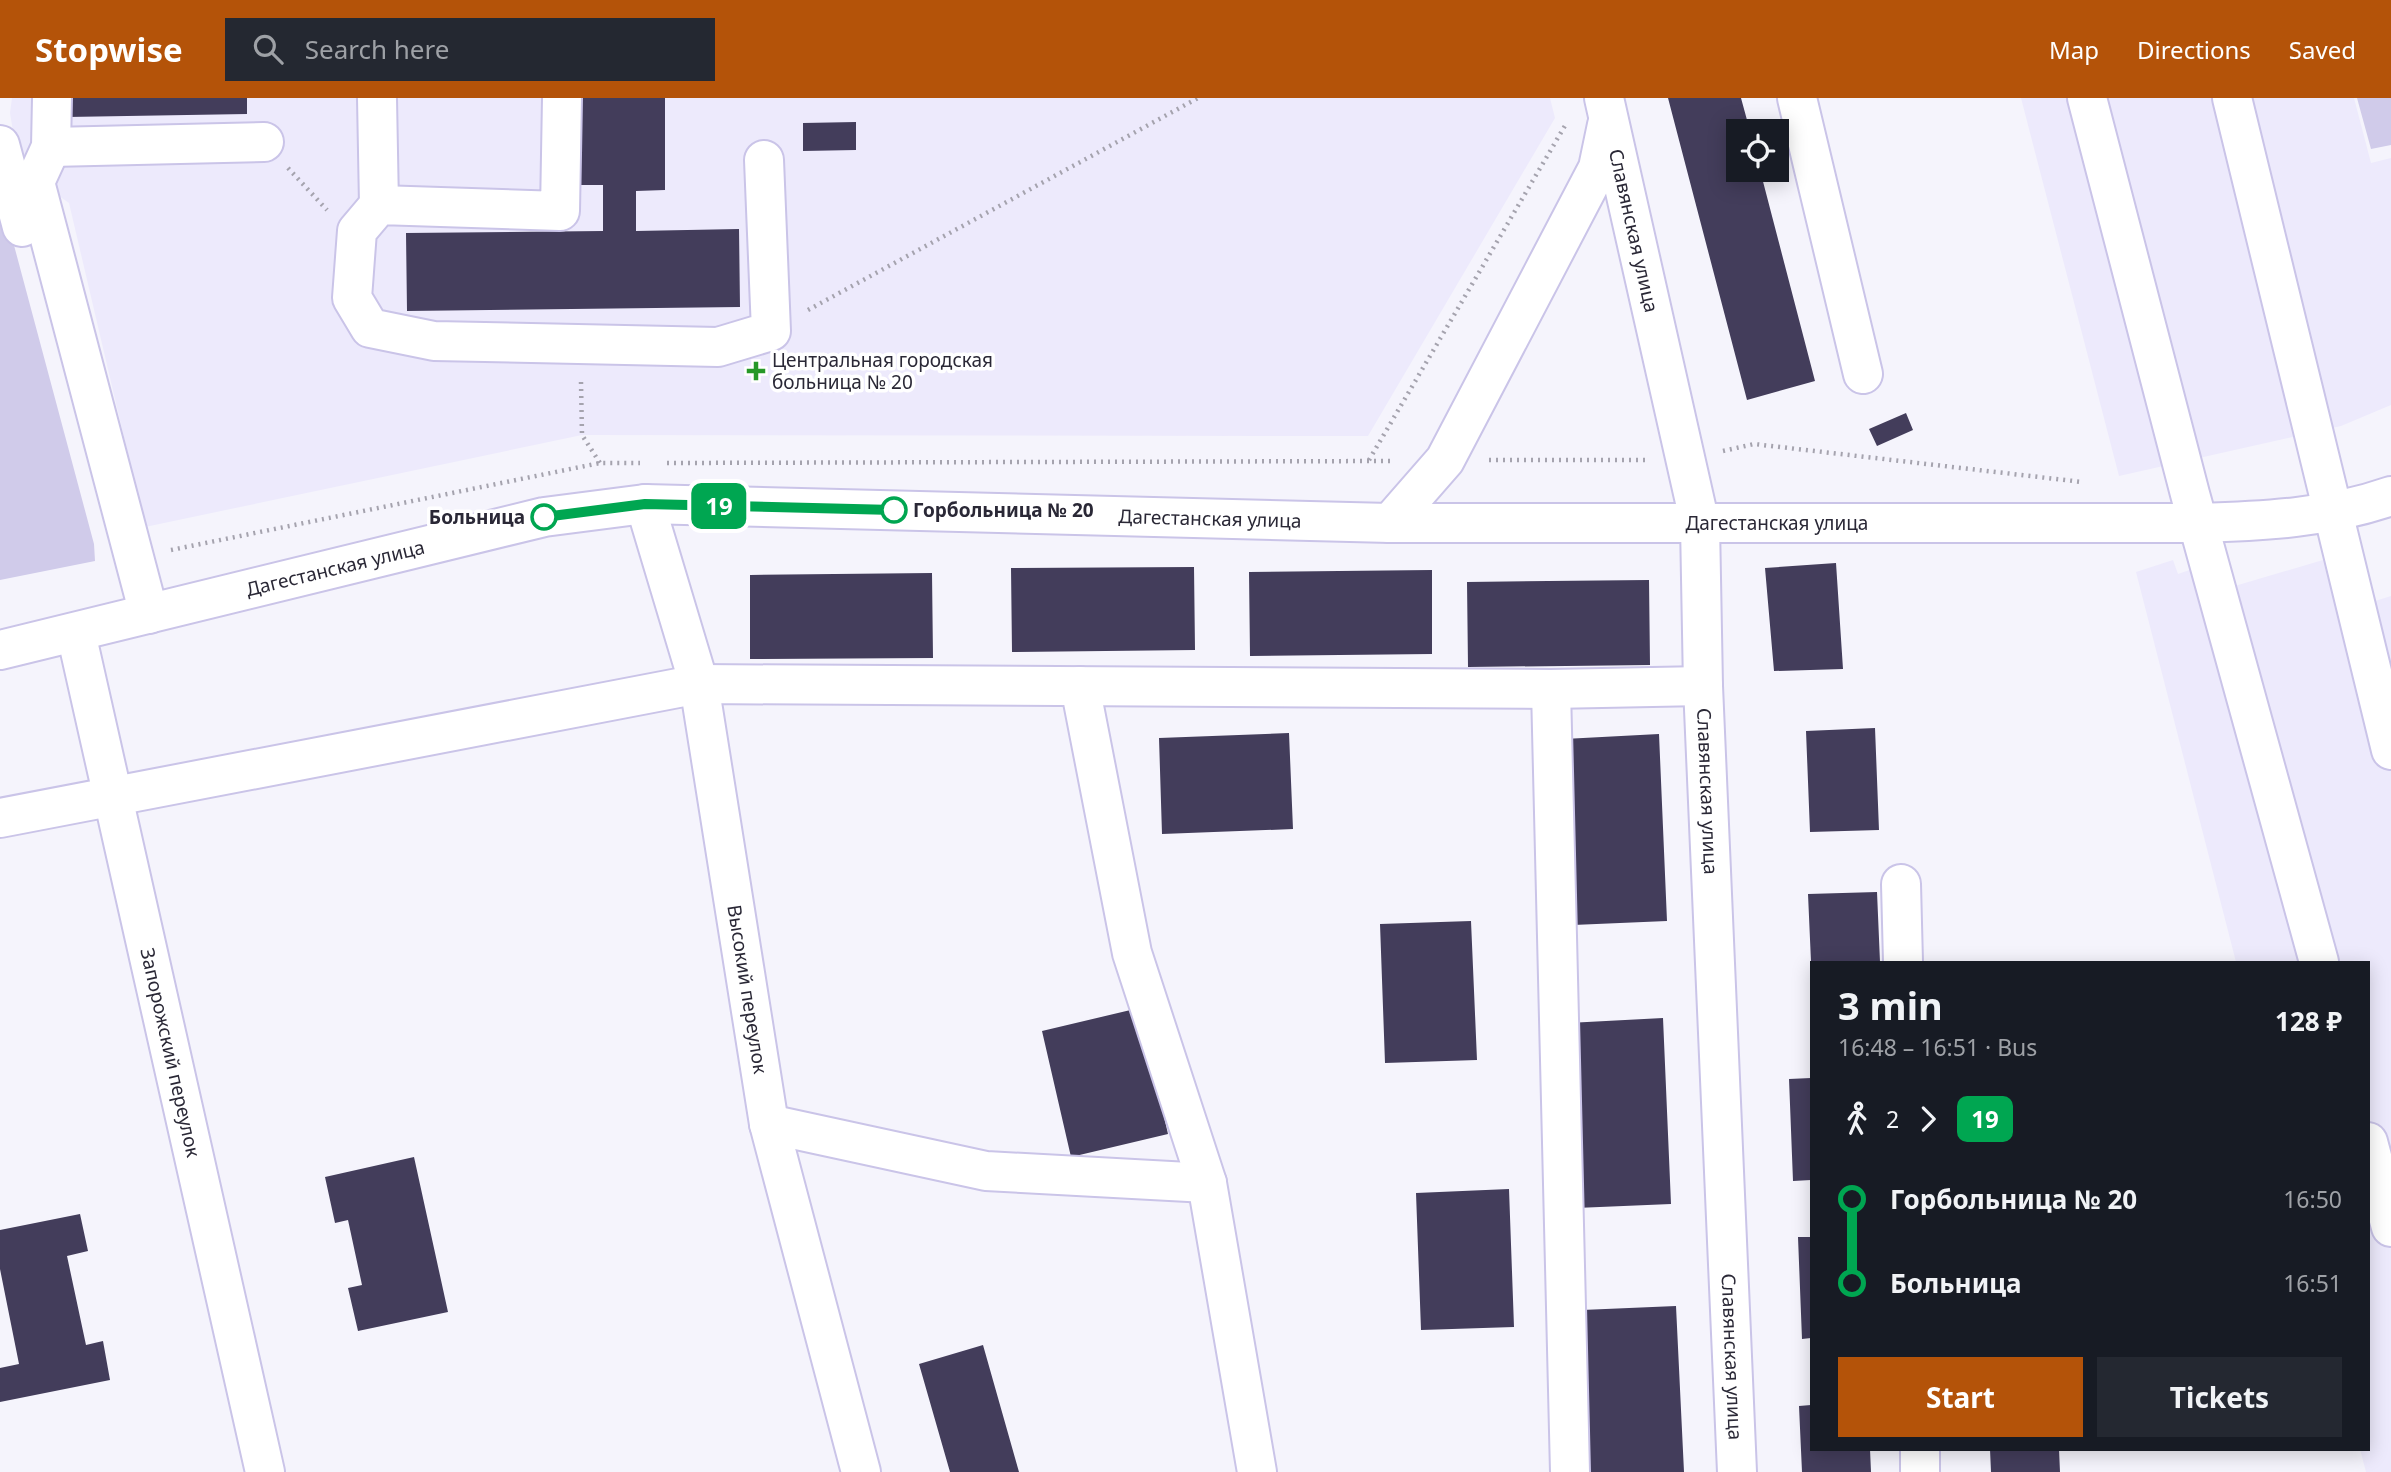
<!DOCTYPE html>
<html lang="en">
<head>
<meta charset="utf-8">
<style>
	body { margin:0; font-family:"Noto Sans",sans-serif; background:#242831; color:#f1f3f6; height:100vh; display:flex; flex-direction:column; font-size:26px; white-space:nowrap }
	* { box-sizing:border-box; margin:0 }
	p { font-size:23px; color:#9ea1a6 }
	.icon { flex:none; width:38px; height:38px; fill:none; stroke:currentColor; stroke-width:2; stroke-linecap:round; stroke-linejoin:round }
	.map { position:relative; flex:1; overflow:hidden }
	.details { position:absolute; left:1810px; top:863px; width:560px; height:490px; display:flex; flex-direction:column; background:#171b24; border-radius:0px; box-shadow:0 4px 18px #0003 }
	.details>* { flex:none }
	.badge { padding:0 14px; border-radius:10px; font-size:24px; line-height:46px }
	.buttons { position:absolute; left:1726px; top:21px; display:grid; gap:14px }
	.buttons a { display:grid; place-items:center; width:63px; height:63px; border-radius:0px; background:#171b24; box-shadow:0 4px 18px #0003; font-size:35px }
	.map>.badge { position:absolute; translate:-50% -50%; box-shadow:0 0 0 4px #fff }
	.legs { display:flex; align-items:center; gap:10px; height:77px; padding:0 28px; font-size:23px }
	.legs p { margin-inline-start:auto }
	.headline { display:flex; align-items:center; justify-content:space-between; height:119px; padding:0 28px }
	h1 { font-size:38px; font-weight:700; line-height:52px }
	.cta { display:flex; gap:14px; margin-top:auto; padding:14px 28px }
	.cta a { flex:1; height:80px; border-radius:0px; background:#b45309; color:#fff; font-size:28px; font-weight:700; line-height:80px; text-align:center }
	.cta a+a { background:#242831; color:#f1f3f6 }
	ul { padding:0 28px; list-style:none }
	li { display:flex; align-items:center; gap:24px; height:84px; font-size:26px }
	li i { display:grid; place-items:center; width:10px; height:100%; margin:0 9px; background:currentColor }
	li i::after { content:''; width:18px; height:18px; margin:-9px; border:5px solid; border-radius:50%; background:#171b24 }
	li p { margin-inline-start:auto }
	li:first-child i { background:linear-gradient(#0000 50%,currentColor 0) }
	li:last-child i { background:linear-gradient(currentColor 50%,#0000 0) }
	header { display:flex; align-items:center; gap:42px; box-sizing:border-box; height:98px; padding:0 35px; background:#b45309; color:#fff }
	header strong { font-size:33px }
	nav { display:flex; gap:38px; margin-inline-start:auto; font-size:24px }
	.search { width:490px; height:63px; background:#242831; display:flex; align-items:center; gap:18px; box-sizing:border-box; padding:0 24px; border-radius:0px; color:#9ea1a6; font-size:26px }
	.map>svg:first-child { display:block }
	.built { fill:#edeafc }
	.green { fill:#d0cbea }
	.building { fill:#433d5b }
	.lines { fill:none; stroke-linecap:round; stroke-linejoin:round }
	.minor-casing { stroke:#cac4e8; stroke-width:42 }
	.path { stroke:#a5a3ae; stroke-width:4.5; stroke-dasharray:2 5; stroke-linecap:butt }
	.minor { stroke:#fff; stroke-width:38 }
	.line-1-casing { stroke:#fff; stroke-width:16 }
	.line-1 { stroke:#00a651; stroke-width:10 }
	.poi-dot { fill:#269827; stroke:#fff; stroke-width:2.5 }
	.stop-1-dot { fill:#fff; stroke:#00a651; stroke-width:3.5 }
	.labels { text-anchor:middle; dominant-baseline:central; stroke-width:7; stroke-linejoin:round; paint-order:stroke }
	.street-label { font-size:19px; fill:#2a2836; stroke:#fff }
	.poi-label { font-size:19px; fill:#2a2836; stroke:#fff; text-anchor:start }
	.stop-label { font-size:19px; font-weight:bold; fill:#2a2836; stroke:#fff; text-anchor:start }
</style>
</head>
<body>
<header>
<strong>Stopwise</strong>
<div class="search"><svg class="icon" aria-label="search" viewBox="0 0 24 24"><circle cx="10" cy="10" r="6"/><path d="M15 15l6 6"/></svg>Search here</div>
<nav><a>Map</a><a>Directions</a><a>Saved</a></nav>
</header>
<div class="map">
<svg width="2391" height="1374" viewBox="0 0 2391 1374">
	<rect width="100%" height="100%" fill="#f5f4fc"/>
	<path class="built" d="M12 0H1550L1555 20 1368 338 582 337 145 429 69 105 19 70 10 15Z
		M2021 0H2354L2371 65 2391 60V307L2341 328 2119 378Z
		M2173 462 2178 476 2204 467 2211 495 2323 462 2337 515 2391 498V1374H2366L2360 1351H2368V864H2236L2136 474Z"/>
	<path class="green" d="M2357 0H2391V47L2371 51Z
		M0 95 94 446 95 463 0 482Z"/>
	<path class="building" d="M67 0H247V16L67 19Z
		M579 0H665V92L636 93V133L739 131 740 209 407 213 406 135 603 133V87H579Z
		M1668 0H1741L1750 33H1738V72H1760L1815 283 1747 302Z
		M856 24V52L803 53V25Z
		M1906 315 1913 332 1877 348 1869 331Z
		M1836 465 1843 571 1774 573 1765 470Z
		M1194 469 1195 552 1012 554 1011 470Z
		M1432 472V556L1250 558 1249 474Z
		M932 475 933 560 750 561V477Z
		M1649 482 1650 567 1468 569 1467 484Z
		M1875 630 1879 732 1810 734 1806 633Z
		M1289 635 1293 731 1162 736 1159 640Z
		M1659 636 1667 823 1573 827 1564 641Z
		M1877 794 1880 864H1811L1808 796Z
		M1471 823 1477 962 1385 965 1380 826Z
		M1139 910 1168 1036 1071 1059 1042 933Z
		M1663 920 1671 1106 1576 1110 1568 925Z
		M1811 980V1082L1793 1083 1789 981Z
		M414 1059 448 1214 358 1233 348 1190 362 1187 348 1122 335 1125 325 1079Z
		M1509 1091 1514 1229 1421 1232 1416 1095Z
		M80 1116 88 1153 67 1158 86 1247 103 1243 110 1282 0 1304V1270L19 1266 0 1171V1132Z
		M1798 1139H1811V1240L1802 1241Z
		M1676 1208 1684 1374H1589L1582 1212Z
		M983 1247 1019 1374H950L919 1266Z
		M1811 1307V1351H1870L1871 1374H1802L1799 1308Z
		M1990 1351H2059L2060 1374H1991Z"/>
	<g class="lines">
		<g class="minor-casing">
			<g id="minor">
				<path d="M52 0 51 49 35 84 149 516"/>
				<path d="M377 0 379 107"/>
				<path d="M562 0 560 113 379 107 357 133 352 200 370 230 434 243 718 249 771 233 764 62"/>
				<path id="s1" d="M1604 0 1700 426 1703 588 1737 1374"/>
				<path d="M1797 0 1863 276"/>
				<path d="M2087 0 2190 396 2319 864"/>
				<path d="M2232 0 2391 652"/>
				<path d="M0 47 22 129"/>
				<path d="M51 49 264 44"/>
				<path id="s2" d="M645 406 699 586 769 1026 861 1374"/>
				<path d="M1390 425 1445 362 1598 70 1607 27"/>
				<path id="s3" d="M76 535 265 1374"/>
				<path id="s4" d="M0 552 544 419 645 406 1390 425H2199C2265 423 2328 420 2391 398"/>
				<path d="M1080 588 1132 855 1207 1085 1257 1374"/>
				<path d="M1551 591 1570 1374"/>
				<path d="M0 720 699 586 1551 591 1703 588"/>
				<path d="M1901 786 1903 864"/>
				<path d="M769 1026 986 1073 1207 1085"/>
				<path d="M2368 1044 2391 1129"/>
				<path d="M1920 1351V1374"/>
			</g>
		</g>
		<path class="path" d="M288 70 327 112
			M808 212 1198 0
			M581 284 582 337 600 365
			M1723 353 1754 346 2082 384
			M1369 362 1566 26
			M1489 362H1648
			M667 365 1393 363
			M171 452 600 365H640"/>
		<use href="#minor" class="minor"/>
	</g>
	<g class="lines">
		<g class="line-1-casing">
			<path id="line-1" d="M544 419 645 406 894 412"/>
		</g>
		<use href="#line-1" class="line-1"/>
	</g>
	<path class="poi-dot" d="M752.5 262.5h7v7h7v7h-7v7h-7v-7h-7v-7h7z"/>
	<g class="stop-1-dot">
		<circle cx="894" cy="412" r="12"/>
		<circle cx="544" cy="419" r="12"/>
	</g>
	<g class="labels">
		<g class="street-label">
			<text stroke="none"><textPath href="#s1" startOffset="136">Славянская улица</textPath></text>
			<text stroke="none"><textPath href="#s4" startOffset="1227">Дагестанская улица</textPath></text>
			<text stroke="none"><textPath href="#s4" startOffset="1794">Дагестанская улица</textPath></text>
			<text stroke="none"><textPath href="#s4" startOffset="345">Дагестанская улица</textPath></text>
			<text stroke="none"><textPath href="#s1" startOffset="704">Славянская улица</textPath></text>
			<text stroke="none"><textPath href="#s2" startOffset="497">Высокий переулок</textPath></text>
			<text stroke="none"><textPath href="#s3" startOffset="430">Запорожский переулок</textPath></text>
			<text stroke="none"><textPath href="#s1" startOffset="1270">Славянская улица</textPath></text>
		</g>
		<g class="poi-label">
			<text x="772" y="262">Центральная городская<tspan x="772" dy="22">больница № 20</tspan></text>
		</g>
		<g class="stop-label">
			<text x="913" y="412">Горбольница № 20</text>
			<text x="525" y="419" text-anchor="end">Больница</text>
		</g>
	</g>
</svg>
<div class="buttons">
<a><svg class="icon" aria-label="locate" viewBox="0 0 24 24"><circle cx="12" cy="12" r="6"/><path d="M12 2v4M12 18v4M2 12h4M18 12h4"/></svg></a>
</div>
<b class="badge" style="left:719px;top:408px;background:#00a651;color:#fff">19</b>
<section class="details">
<div class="headline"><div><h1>3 min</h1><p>16:48 – 16:51 · Bus</p></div><b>128 ₽</b></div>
<div class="legs"><svg class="icon" aria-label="walk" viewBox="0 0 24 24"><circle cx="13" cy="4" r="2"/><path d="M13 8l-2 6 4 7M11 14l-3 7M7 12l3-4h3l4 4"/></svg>2<svg class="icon" aria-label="forward" viewBox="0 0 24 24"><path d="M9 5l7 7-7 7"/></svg><b class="badge" style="background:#00a651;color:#fff">19</b></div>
<ul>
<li><i style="color:#00a651"></i><b>Горбольница № 20</b><p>16:50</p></li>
<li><i style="color:#00a651"></i><b>Больница</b><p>16:51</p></li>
</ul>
<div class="cta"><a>Start</a><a>Tickets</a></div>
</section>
</div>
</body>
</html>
